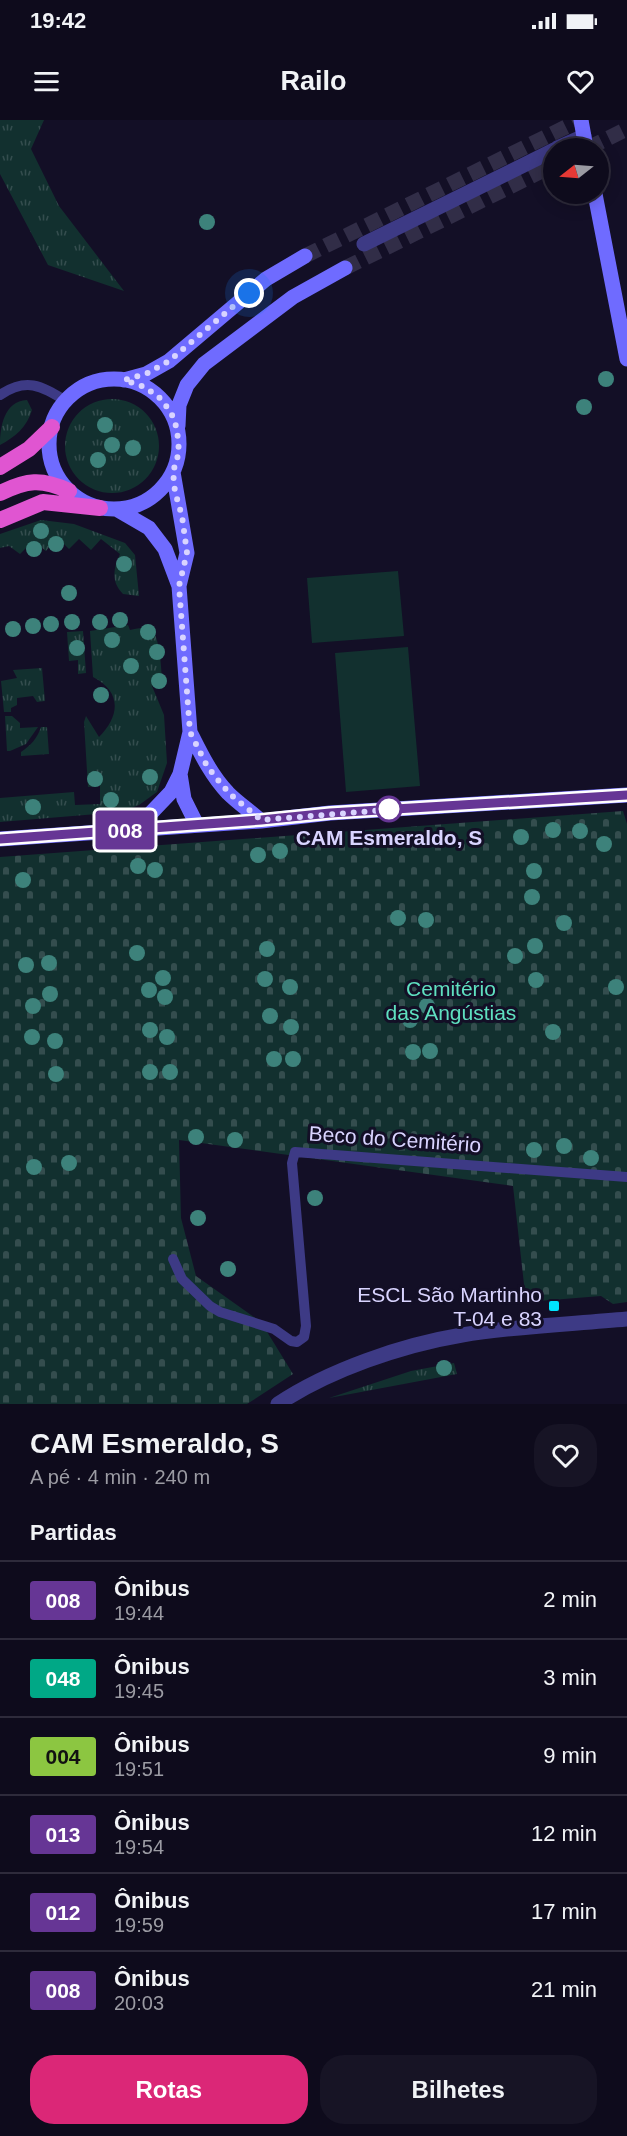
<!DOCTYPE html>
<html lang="pt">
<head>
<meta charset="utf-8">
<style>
	body { margin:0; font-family:Arial,sans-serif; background:#171425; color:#f1f3f6; height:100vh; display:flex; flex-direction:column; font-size:22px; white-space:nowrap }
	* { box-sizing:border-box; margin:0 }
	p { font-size:20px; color:#9b9ba3 }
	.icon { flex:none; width:33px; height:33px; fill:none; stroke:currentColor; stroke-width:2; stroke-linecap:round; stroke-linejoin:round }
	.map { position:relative; height:1284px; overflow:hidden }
	.side { display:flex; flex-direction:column; background:#0e0b1c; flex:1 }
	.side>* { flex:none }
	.badge { padding:0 12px; border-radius:4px; font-size:21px; line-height:39px }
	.needle { width:39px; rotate:253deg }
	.fabs { position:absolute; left:543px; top:18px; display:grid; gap:12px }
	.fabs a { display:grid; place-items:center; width:66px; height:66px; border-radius:50%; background:#0e0b1c; box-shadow:0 3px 15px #0003,0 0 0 2px #2e2b3b; font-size:30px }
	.you { position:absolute; width:30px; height:30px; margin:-15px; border:4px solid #fff; border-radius:50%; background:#1a73e8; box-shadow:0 0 0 9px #1a73e833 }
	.map>.badge { position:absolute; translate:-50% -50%; box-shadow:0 0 0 3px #fff }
	h2 { padding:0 30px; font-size:22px; line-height:54px }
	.round { display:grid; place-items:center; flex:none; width:63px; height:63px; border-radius:24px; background:#171425 }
	.head { display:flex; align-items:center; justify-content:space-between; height:102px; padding:0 30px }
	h1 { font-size:28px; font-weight:800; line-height:45px }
	.cta { display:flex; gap:12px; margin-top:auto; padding:12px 30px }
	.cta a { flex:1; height:69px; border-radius:24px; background:#db2777; color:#fff; font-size:24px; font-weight:800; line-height:69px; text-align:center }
	.cta a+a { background:#171425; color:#f1f3f6 }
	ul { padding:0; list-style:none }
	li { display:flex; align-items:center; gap:18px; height:78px; padding:0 30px; border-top:2px solid #2e2b3b }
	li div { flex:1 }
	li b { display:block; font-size:22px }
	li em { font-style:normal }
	li .badge { min-width:66px; font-weight:700; text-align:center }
	.status { display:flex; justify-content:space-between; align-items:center; height:42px; padding:0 30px; background:#0e0b1c; direction:ltr }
	.status svg { height:16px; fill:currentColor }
	header { display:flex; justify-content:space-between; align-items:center; height:78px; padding:0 30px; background:#0e0b1c; font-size:27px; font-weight:800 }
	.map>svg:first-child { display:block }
	.grass { fill:url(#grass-tufts) }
	.cemetery { fill:url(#cemetery-stones) }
	.green { fill:#12302f }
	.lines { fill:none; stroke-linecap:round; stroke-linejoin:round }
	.secondary-tunnel { stroke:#312d47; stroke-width:15; stroke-dasharray:15 8; stroke-linecap:butt }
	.service { stroke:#3d3a85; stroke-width:10 }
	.minor { stroke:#3d3a85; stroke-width:15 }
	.secondary { stroke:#6f6bff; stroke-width:15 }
	.trunk { stroke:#e055d1; stroke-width:16 }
	.tree { fill:#3d827b }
	.line-casing { stroke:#fff; stroke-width:14 }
	.line { stroke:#663695; stroke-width:9 }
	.walk { stroke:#d9d4ff; stroke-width:6; stroke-dasharray:0 10.8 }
	.stop-dot { fill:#fff; stroke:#663695; stroke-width:3 }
	.poi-dot { fill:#00e5ff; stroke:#130f26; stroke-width:2 }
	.labels { text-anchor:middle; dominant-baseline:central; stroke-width:6; stroke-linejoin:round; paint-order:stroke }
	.stop-label { font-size:21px; font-weight:bold; fill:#d9d4ff; stroke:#130f26 }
	.park-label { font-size:21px; fill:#5fe0c0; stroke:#130f26 }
	.street-label { font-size:21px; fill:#d9d4ff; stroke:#130f26 }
	.poi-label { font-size:21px; fill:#d9d4ff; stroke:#130f26; text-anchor:end }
</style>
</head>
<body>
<div class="status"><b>19:42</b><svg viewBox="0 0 49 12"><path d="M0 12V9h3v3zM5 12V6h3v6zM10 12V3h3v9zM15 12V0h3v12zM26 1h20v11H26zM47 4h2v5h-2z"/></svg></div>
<header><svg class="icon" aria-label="menu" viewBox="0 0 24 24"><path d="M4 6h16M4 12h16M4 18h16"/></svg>Railo<svg class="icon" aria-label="heart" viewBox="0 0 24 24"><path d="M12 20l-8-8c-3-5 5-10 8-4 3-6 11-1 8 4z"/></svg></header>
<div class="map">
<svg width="627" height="1284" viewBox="0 0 627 1284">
	<defs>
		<pattern id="grass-tufts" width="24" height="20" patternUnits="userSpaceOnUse" patternTransform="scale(1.5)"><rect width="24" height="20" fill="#12302f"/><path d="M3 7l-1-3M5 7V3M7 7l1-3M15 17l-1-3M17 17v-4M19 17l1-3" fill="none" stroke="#344d4e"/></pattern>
		<pattern id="cemetery-stones" width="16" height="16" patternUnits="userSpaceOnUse" patternTransform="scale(1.5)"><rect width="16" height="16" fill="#12302f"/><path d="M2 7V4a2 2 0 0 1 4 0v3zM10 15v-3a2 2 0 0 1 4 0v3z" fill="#344d4e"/></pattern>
	</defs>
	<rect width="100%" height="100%" fill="#130f26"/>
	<path class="grass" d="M0 0H44L31 29 59 86 124 171 48 145 0 54Z
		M65 326a47 47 0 1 1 94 0a47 47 0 1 1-94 0Z
		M27 280 32 290C27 307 15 317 0 325 0 307 4 281 27 280Z
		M41 400 74 404 125 423 135 435 139 476 123 474C111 462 113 449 120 434L101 419 91 430 79 419 69 429 57 417 46 431 33 421 20 434 9 426 0 428V414Z
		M128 505 130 510C135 509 144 507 149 508 160 512 161 548 162 558L152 566 164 595 167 643 157 672 139 685 121 692 0 702V678L74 672 75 685 100 684V666L88 667 84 602 86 596 99 617C120 596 122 572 93 557L90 511Z
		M83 511 86 553 78 554V540L69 541 67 512Z
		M42 548 45 581 37 582 33 576 17 578V585L11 588V592H4L1 561 17 558 13 550Z
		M5 596H12L20 603V608L38 607 26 624 10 631H7Z
		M41 607H47L49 634 21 636V632C31 625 37 619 41 607Z
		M454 1243 457 1254 329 1278 411 1251Z"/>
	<path class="cemetery" d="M623 691 627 704V1182L613 1184 601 1176 526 1182 513 1066 179 1020 181 1098 196 1156 261 1202 293 1254 247 1284H0V737Z"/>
	<path class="green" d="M398 451 404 516 312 523 307 458Z
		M408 527 420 666 346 672 335 533Z"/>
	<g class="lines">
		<path class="secondary-tunnel" d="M588 28 627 9
			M305 136 580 0
			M345 148 554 45"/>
		<path class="service" d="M0 275C27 257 41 266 66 281
			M173 1139 182 1159 210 1186 220 1192 274 1209 291 1221 297 1222 304 1217 306 1206 292 1043 295 1032 627 1057"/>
		<path class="minor" d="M557 28 584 16
			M364 124 554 30
			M278 1284C329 1250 402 1225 462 1215 514 1206 574 1204 627 1199"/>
		<path class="secondary" d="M581 0 586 28
			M595 74 627 239
			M49 324a65 65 0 1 1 130 0a65 65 0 1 1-130 0Z
			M124 260 146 254 169 241 266 159 305 136
			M178 306 179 285 187 265 204 244 293 177 345 148
			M173 352 187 433 179 466
			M118 390 149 408 165 429 179 466 190 612 180 654 171 672 150 694 125 707
			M190 612C201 634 211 655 228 673 238 683 250 691 261 701
			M180 654 184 679 197 705
			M0 719 261 701 330 693 627 675"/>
		<path class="trunk" d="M0 347 29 329 52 307
			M0 373C27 360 41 358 69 371
			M0 400 43 382 100 388"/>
	</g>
	<g class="tree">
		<circle cx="207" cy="102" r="8"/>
		<circle cx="606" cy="259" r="8"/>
		<circle cx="584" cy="287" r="8"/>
		<circle cx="105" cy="305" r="8"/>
		<circle cx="112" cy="325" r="8"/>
		<circle cx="133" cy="328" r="8"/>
		<circle cx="98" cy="340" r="8"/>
		<circle cx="41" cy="411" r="8"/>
		<circle cx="56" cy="424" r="8"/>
		<circle cx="34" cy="429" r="8"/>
		<circle cx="124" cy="444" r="8"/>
		<circle cx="69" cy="473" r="8"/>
		<circle cx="120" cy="500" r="8"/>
		<circle cx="72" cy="502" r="8"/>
		<circle cx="100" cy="502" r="8"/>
		<circle cx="51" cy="504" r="8"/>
		<circle cx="33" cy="506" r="8"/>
		<circle cx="13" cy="509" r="8"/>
		<circle cx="148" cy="512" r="8"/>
		<circle cx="112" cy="520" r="8"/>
		<circle cx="77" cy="528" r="8"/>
		<circle cx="157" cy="532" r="8"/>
		<circle cx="131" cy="546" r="8"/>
		<circle cx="159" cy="561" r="8"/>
		<circle cx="101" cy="575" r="8"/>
		<circle cx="150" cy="657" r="8"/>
		<circle cx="95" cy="659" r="8"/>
		<circle cx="111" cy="680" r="8"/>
		<circle cx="33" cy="687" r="8"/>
		<circle cx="553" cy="710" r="8"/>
		<circle cx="580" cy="711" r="8"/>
		<circle cx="521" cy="717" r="8"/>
		<circle cx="604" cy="724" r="8"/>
		<circle cx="280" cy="731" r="8"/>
		<circle cx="258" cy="735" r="8"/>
		<circle cx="138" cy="746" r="8"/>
		<circle cx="155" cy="750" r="8"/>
		<circle cx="534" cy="751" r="8"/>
		<circle cx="23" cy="760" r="8"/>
		<circle cx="532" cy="777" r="8"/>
		<circle cx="398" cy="798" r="8"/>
		<circle cx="426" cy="800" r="8"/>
		<circle cx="564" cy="803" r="8"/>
		<circle cx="535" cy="826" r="8"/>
		<circle cx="267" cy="829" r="8"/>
		<circle cx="137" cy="833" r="8"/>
		<circle cx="515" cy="836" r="8"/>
		<circle cx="49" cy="843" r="8"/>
		<circle cx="26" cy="845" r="8"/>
		<circle cx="163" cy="858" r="8"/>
		<circle cx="265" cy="859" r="8"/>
		<circle cx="536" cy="860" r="8"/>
		<circle cx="290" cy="867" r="8"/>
		<circle cx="616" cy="867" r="8"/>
		<circle cx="149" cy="870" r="8"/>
		<circle cx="50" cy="874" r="8"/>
		<circle cx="165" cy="877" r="8"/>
		<circle cx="33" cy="886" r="8"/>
		<circle cx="427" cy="886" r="8"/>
		<circle cx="270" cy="896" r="8"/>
		<circle cx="410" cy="900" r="8"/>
		<circle cx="291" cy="907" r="8"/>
		<circle cx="150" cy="910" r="8"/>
		<circle cx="553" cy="912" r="8"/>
		<circle cx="32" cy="917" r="8"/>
		<circle cx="167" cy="917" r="8"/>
		<circle cx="55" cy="921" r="8"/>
		<circle cx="430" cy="931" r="8"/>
		<circle cx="413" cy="932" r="8"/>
		<circle cx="274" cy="939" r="8"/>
		<circle cx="293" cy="939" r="8"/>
		<circle cx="150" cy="952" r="8"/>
		<circle cx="170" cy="952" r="8"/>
		<circle cx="56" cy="954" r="8"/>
		<circle cx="196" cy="1017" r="8"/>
		<circle cx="235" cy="1020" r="8"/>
		<circle cx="564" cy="1026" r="8"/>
		<circle cx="534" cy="1030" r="8"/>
		<circle cx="591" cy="1038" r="8"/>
		<circle cx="69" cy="1043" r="8"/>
		<circle cx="34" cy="1047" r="8"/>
		<circle cx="315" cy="1078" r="8"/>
		<circle cx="198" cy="1098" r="8"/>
		<circle cx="228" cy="1149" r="8"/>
		<circle cx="444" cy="1248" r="8"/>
	</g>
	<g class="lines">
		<g class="line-casing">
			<path id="line" d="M0 719 261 700 330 693 627 675"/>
		</g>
		<use href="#line" class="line"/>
		<path class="walk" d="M249 173 169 241 146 254 124 260 142 266 158 276 171 292 177 309 179 332 173 352 175 372 182 396 187 433 179 466 190 612 207 646 217 659 230 674 261 700 398 689H389"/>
	</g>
	<circle class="stop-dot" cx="389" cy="689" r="12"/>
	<rect class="poi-dot" x="548" y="1180" width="12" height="12" rx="3"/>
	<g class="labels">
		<g class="stop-label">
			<text x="389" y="717">CAM Esmeraldo, S</text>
		</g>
		<g class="park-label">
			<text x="451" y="868">Cemitério<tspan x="451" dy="24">das Angústias</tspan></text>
		</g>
		<g class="street-label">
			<text transform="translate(395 1019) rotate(4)">Beco do Cemitério</text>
		</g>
		<g class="poi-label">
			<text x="542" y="1174">ESCL São Martinho<tspan x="542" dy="24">T-04 e 83</tspan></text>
		</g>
	</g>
</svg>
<div class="fabs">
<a><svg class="needle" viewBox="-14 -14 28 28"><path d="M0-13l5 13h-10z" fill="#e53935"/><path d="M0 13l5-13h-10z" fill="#9b9ba3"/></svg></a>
</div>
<div class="you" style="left:249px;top:173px"></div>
<b class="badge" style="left:125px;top:710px;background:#663695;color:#fff">008</b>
</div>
<section class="side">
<div class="head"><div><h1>CAM Esmeraldo, S</h1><p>A pé · 4 min · 240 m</p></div><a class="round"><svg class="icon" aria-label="heart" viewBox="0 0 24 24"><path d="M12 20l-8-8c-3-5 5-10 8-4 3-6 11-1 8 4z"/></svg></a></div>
<h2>Partidas</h2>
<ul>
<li><span class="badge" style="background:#663695;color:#fff">008</span><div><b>Ônibus</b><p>19:44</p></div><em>2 min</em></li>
<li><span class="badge" style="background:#00a886;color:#fff">048</span><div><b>Ônibus</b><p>19:45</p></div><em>3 min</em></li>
<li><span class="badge" style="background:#8cc641;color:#111">004</span><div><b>Ônibus</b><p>19:51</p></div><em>9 min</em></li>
<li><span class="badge" style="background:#663695;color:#fff">013</span><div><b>Ônibus</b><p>19:54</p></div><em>12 min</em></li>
<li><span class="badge" style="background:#663695;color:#fff">012</span><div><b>Ônibus</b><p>19:59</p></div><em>17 min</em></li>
<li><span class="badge" style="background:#663695;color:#fff">008</span><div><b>Ônibus</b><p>20:03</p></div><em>21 min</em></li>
</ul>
<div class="cta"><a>Rotas</a><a>Bilhetes</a></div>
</section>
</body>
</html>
